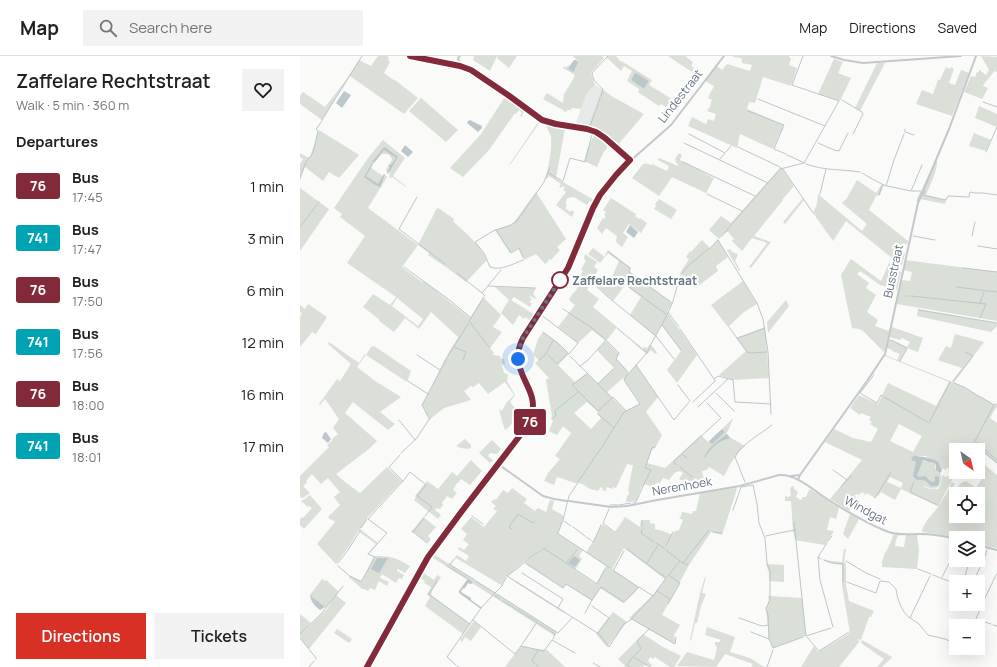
<!DOCTYPE html>
<html lang="en">
<head>
<meta charset="utf-8">
<style>
	body { margin:0; font-family:Manrope,sans-serif; background:#f2f2f2; color:#202124; height:100vh; display:flex; flex-direction:column; font-size:15px; white-space:nowrap }
	* { box-sizing:border-box; margin:0 }
	p { font-size:13px; color:#757577 }
	.icon { flex:none; width:22px; height:22px; fill:none; stroke:currentColor; stroke-width:2; stroke-linecap:round; stroke-linejoin:round }
	.map { position:relative; flex:1; overflow:hidden }
	.panel { display:flex; flex-direction:column; background:#fff; width:300px }
	.panel>* { flex:none }
	.badge { padding:0 8px; border-radius:3px; font-size:14px; line-height:26px }
	.needle { width:26px; rotate:146deg }
	.buttons { position:absolute; left:649px; top:387px; display:grid; gap:8px }
	.buttons a { display:grid; place-items:center; width:36px; height:36px; border-radius:0px; background:#fff; box-shadow:0 4px 16px #0002; font-size:20px }
	.you { position:absolute; width:20px; height:20px; margin:-10px; border:3px solid #fff; border-radius:50%; background:#1a73e8; box-shadow:0 0 0 6px #1a73e833 }
	.map>.badge { position:absolute; translate:-50% -50%; box-shadow:0 0 0 2px #fff }
	h2 { padding:0 16px; font-size:15px; line-height:36px }
	.round { display:grid; place-items:center; flex:none; width:42px; height:42px; border-radius:0px; background:#f2f2f2 }
	.overview { display:flex; align-items:center; justify-content:space-between; height:68px; padding:0 16px }
	h1 { font-size:19px; font-weight:600; line-height:30px }
	.cta { display:flex; gap:8px; margin-top:auto; padding:8px 16px }
	.cta a { flex:1; height:46px; border-radius:0px; background:#d93025; color:#fff; font-size:16px; font-weight:600; line-height:46px; text-align:center }
	.cta a+a { background:#f2f2f2; color:#202124 }
	ul { padding:0; list-style:none }
	li { display:flex; align-items:center; gap:12px; height:52px; padding:0 16px }
	li div { flex:1 }
	li b { display:block; font-size:15px }
	li em { font-style:normal }
	li .badge { min-width:44px; font-weight:700; text-align:center }
	header { display:flex; align-items:center; gap:24px; box-sizing:border-box; height:56px; padding:0 20px; background:#fff; border-bottom:1px solid #e0e0e0 }
	header strong { font-size:19px }
	nav { display:flex; gap:22px; margin-inline-start:auto; font-size:14px }
	.search { width:280px; height:36px; background:#f2f2f2; display:flex; align-items:center; gap:10px; box-sizing:border-box; padding:0 14px; border-radius:0px; color:#757577; font-size:15px }
	main { display:flex; flex:1; min-height:0 }
	.map>svg:first-child { display:block }
	.built { fill:#e8e9e9 }
	.green { fill:#dadfd7; fill-rule:evenodd }
	.water { fill:#bbc7cb }
	.lines { fill:none; stroke-linecap:round; stroke-linejoin:round }
	.stream { stroke:#bbc7cb; stroke-width:1 }
	.tertiary { stroke:#c3c8cc; stroke-width:2 }
	.line-casing { stroke:#fff; stroke-width:9 }
	.line { stroke:#822a3a; stroke-width:6 }
	.walk { stroke:#657683; stroke-width:4; stroke-dasharray:0 7.2 }
	.stop-dot { fill:#fff; stroke:#822a3a; stroke-width:2 }
	.labels { text-anchor:middle; dominant-baseline:central; stroke-width:4; stroke-linejoin:round; paint-order:stroke }
	.street-label { font-size:12px; fill:#657683; stroke:#fff }
	.stop-label { font-size:12px; font-weight:bold; fill:#657683; stroke:#fff; text-anchor:start }
</style>
</head>
<body>
<header>
<strong>Map</strong>
<div class="search"><svg class="icon" aria-label="search" viewBox="0 0 24 24"><circle cx="10" cy="10" r="6"/><path d="M15 15l6 6"/></svg>Search here</div>
<nav><a>Map</a><a>Directions</a><a>Saved</a></nav>
</header>
<main>
<section class="panel">
<div class="overview"><div><h1>Zaffelare Rechtstraat</h1><p>Walk · 5 min · 360 m</p></div><a class="round"><svg class="icon" aria-label="heart" viewBox="0 0 24 24"><path d="M12 20l-8-8c-3-5 5-10 8-4 3-6 11-1 8 4z"/></svg></a></div>
<h2>Departures</h2>
<ul>
<li><span class="badge" style="background:#822a3a;color:#fff">76</span><div><b>Bus</b><p>17:45</p></div><em>1 min</em></li>
<li><span class="badge" style="background:#00a3b4;color:#fff">741</span><div><b>Bus</b><p>17:47</p></div><em>3 min</em></li>
<li><span class="badge" style="background:#822a3a;color:#fff">76</span><div><b>Bus</b><p>17:50</p></div><em>6 min</em></li>
<li><span class="badge" style="background:#00a3b4;color:#fff">741</span><div><b>Bus</b><p>17:56</p></div><em>12 min</em></li>
<li><span class="badge" style="background:#822a3a;color:#fff">76</span><div><b>Bus</b><p>18:00</p></div><em>16 min</em></li>
<li><span class="badge" style="background:#00a3b4;color:#fff">741</span><div><b>Bus</b><p>18:01</p></div><em>17 min</em></li>
</ul>
<div class="cta"><a>Directions</a><a>Tickets</a></div>
</section>
<div class="map">
<svg width="697" height="611" viewBox="0 0 697 611">
	<rect width="100%" height="100%" fill="#fafaf8"/>
	<path class="built" d="M295 29 302 33 288 71 275 69 287 37Z"/>
	<path class="green" d="M78 0H87L89 2 88 4 90 6 84 17 95 25V24L118 42 104 58 50 20 22 64 0 48V40L3 36 25 51 46 24 59 4 71 10Z
		M174 0H197L190 15 173 4Z
		M198 0H217L209 12 197 2Z
		M273 0H302L304 2 291 17 295 29 287 37 281 53 272 52 271 54H267V56L263 55V54L243 43 247 37 263 47 264 38 271 27 275 19 263 12 265 10 266 12 269 8 268 12 278 5Z
		M307 0H316L320 5H321L326 8 352 24 349 29 372 43 366 51 361 48 359 50 338 36 339 33 327 25 332 15 324 10 321 15 306 1ZM335 17 349 25 344 33 331 24Z
		M368 0H385L393 6 391 10 394 12 392 16Z
		M433 0H489V1L491 2 489 9 497 12 491 30 463 21 455 47 449 46 447 53 484 69 473 93 440 78 437 92 388 70 392 61 406 68 408 63 414 65 416 58 407 55 411 49H410L412 44 408 42 414 30 405 25 417 10 422 14 427 8 450 15 452 9 442 7V4L441 2 433 1Z
		M681 0 697 1V16L694 15C691 21 685 25 683 30L688 32 682 43 664 36 671 20 675 21 677 16H679V14H681V16L684 17V18L686 19 689 14Z
		M534 3 543 6 538 17 551 22 540 45 518 38Z
		M577 7H585L560 55 555 52Z
		M646 11 650 13 651 11 654 13 649 27 655 29 661 14 669 17 652 60 616 48 622 34 633 38 638 24H640Z
		M302 33 313 41 344 58 317 90C308 82 299 75 288 71Z
		M206 39 225 54 221 61 220 60 222 57 219 54 216 58 215 57 189 94 163 121 150 112 181 78Z
		M121 42 158 74 146 86 109 55Z
		M679 50 697 58V71L675 62Z
		M239 65 240 66 210 109H209Z
		M247 68 265 72 256 122 294 144 293 147 290 145 287 149 274 141 268 142C266 144 265 147 267 150L265 152 270 156 272 154 274 156 272 161 256 149 266 136 263 134 265 131 263 130 261 132 259 131 261 128 249 120 247 123 245 122C249 112 252 92 251 81 250 77 247 73 246 69Z
		M19 74 59 99 39 122 29 116 23 125 5 111 0 125V107H1L3 103 0 101V97L7 101H10Z
		M674 77 691 84 686 95 669 90Z
		M295 78 298 80V81L309 88 305 95H304L297 111 284 105 288 91Z
		M83 84 105 102 93 120 106 130V131L92 121 91 122 89 121 90 116H87L86 114 92 104 91 101 88 98H82L73 107 71 112C75 114 78 117 83 120L84 118 87 121 68 152 118 189 137 152 140 153 154 163 153 165C158 171 166 176 172 183 178 189 183 196 187 204L166 226 146 211 128 199 129 197 118 189 102 211 122 226 124 225 170 262 183 241 201 259 193 271 202 276 190 292 194 297 193 299 200 300 201 303H204L205 308 202 309 204 317 208 318 207 325 215 339 210 346 227 367 226 369 218 359 209 371 205 374 202 365 199 353 202 355 207 346 214 339 205 326 188 338 179 327 173 331 171 330 164 335 171 344 144 352 129 364 122 349 129 336 145 303 158 281 131 256 119 273 105 262 94 276 79 265 80 264 63 251 73 238 90 249 96 241 47 207 65 180 40 161 42 158 34 152 68 102ZM97 242 123 263 118 270 92 250Z
		M379 97 382 99 380 104 414 122 406 137 372 121 359 140 332 122 343 108H345V107L351 109 352 108 367 115 369 110 358 104 359 102 378 110V108L376 107 375 103Z
		M637 104C638 114 630 129 626 139L646 144 645 148 620 143 624 134 622 133 634 107H635Z
		M481 111 494 130 482 144H483L454 180 471 186 451 212 449 211 467 187 452 182 442 195 432 185 434 183 428 176 424 177 418 182 409 174 421 160 431 167Z
		M557 124 576 137 582 128 584 129 580 139 576 140 569 154 608 185 607 189 603 187 601 189 597 188 595 191 599 193V195L605 197 602 210 546 165 533 185 513 157 517 148 518 138 562 175 567 168 542 147 547 142Z
		M0 132 29 153 0 195Z
		M236 136 266 183 257 191 260 194 251 204 250 203 245 208 236 198 224 204 218 192 210 197 195 174 210 169 214 166Z
		M311 142 336 158 335 160 339 163 340 162 347 167 341 177 329 168 323 177 328 181 322 191 316 186 317 180 306 172 302 178 297 172 303 162 304 163 306 160 304 159 306 156 303 154Z
		M503 142 504 144 485 168 483 166Z
		M359 143 377 154 371 163 354 153 356 150 355 148Z
		M402 184 410 192 418 184 428 201 416 210 418 215 398 230 380 217 389 203 386 201 390 195 391 196Z
		M293 192 305 201 300 207 288 198Z
		M430 193 432 196H434L435 198 436 197 438 199 435 205 440 214 439 215 427 194Z
		M308 194 331 212 330 216 372 247 367 256 397 299 377 327 367 314 381 295 362 269 355 280 330 259 341 241 325 229 313 245 296 229 298 226 303 229 304 225 309 228 319 205 308 197 306 200 305 199Z
		M285 198 297 206 294 211 298 214 287 234 299 243 293 251 317 271 306 285 319 298 316 302 329 317 336 309 358 341 346 356 362 379 355 392 352 393 347 407 365 412 401 379 408 386 409 385 412 387 424 376 422 373 432 363H433L426 379 445 390C435 398 430 409 424 420L409 411 407 414 402 415 405 429 395 422 391 429 379 423 383 417C377 412 373 419 369 424L363 422 360 427H356L353 431 345 428 344 430H342L336 445 326 446 327 440 329 438V436L328 434 333 409 327 408 316 432 313 431 312 433 307 431 305 435 302 434 303 432 301 431 298 435 290 433 284 429 279 427 278 428 257 421 254 429 244 425 248 417 260 403 255 400 271 377 263 370 257 379 249 375 253 365 251 363 252 360 246 324 249 322 235 307 239 304 233 299 238 283 243 276 257 286 269 298 258 309 275 326 287 317 298 327 314 312 297 294 306 285 292 274 278 287 258 271 275 249 269 244 273 237H274L280 228 276 226 283 215 281 214 286 204 284 203ZM323 322 340 347 332 352 325 355 307 336ZM287 346 298 356 297 358 301 362 291 373 274 357Z
		M551 203 581 225 589 207 601 216 597 234 580 229 560 215 557 218 569 227 566 232 576 239 567 256 578 264 575 270 589 275 584 296 563 275 559 273 552 272 541 219Z
		M605 204 697 216V265L597 248 601 224 610 225 612 216 603 214Z
		M443 225 457 248 444 256 428 271 411 249Z
		M195 231 236 232 233 238 236 241 235 243 230 240 229 241 232 243 229 246 232 247 230 251 214 241 211 244 235 259 231 265 225 261 224 263 219 259 213 269 201 257 209 244Z
		M486 244 489 250 468 277 467 266Z
		M8 248 27 261 16 278 12 276 0 291V261L2 257 1 256 0 257V249L5 253Z
		M618 253 696 267H697V270L691 276 617 260Z
		M465 271 469 322 433 324 419 319 446 295 436 282Z
		M592 271 623 282 618 296 607 292 600 305 662 330 693 348 697 347V351L695 353 690 362 697 367V408L674 389 671 394H656V416H658L657 417H656L638 450 601 433 595 444 581 436 578 440 577 439 575 442 567 437 566 439 562 436 559 439 557 438 554 440 556 441 555 443 557 445 549 455 530 443 562 404 525 386 534 373 553 382 571 386 578 373 570 368 572 366 569 364 571 361 561 357 560 359 550 352 559 339 578 348 588 327 636 350 649 326 585 300V299L597 304 600 298 592 295V294L587 292 589 283 607 291 610 286 602 282 600 284 589 281ZM599 368 622 380 613 396 590 385ZM614 400H625L637 405 641 412 646 414 647 412H651L653 415 650 421 647 420 646 421 642 419 641 428 638 433H631L624 431V430C632 434 640 434 641 424 641 421 641 419 640 417 639 415 637 414 635 412L636 408 631 406H626ZM590 421 603 427 601 432 587 426ZM627 421 632 426H635V424L639 421V426L638 430 635 431 631 430Z
		M655 278 684 286 654 326 652 325 662 312 638 304 646 290 651 292Z
		M29 286 59 307 65 298 66 299 71 291 74 290 111 315 107 326 66 299 57 311 75 325 101 341 80 356 95 368 88 374 53 346 45 357 77 385 69 393 36 418 45 426 60 437 87 411 102 425 67 462 60 473 78 487 68 499H67L76 488 58 475 50 489 36 508 17 488 35 466 32 463 31 464 28 461 40 449 34 441 40 436 28 422 21 428 12 418 10 420 6 425 7 427 3 430 10 437 3 442H1L0 440V420L29 391 27 389 32 385V383L38 378 33 372 39 363 25 343 20 349 19 348 37 323 40 325 51 308 28 288Z
		M335 287 343 293 344 291 348 292 350 288 354 292 357 297 355 298 351 294 347 298 335 288Z
		M165 383 171 389V392C166 394 161 392 156 390Z
		M192 384 201 393 197 398 190 397 188 400 193 404 190 407 179 397Z
		M171 404 182 415 170 429 161 423 158 427H157L153 434 157 437 152 443 147 440 142 447 143 449 140 453 137 452 135 454 141 459 138 463 114 444 116 441 115 440 127 425 138 433 152 416 157 420Z
		M682 407 697 419V492L678 488V482H656L637 478 622 476C623 466 634 458 639 449 644 442 648 434 652 426L655 428 650 437 653 438C657 433 658 427 666 425L676 432 683 421 677 416H678V410ZM656 438H678V460H656Z
		M493 430 494 431V433L498 436 496 441 501 444 503 441H506L508 436 510 433 539 452 536 463 530 461 527 474 534 475 525 489 495 484 493 475 491 445H485V440L489 441 491 439 490 432 491 431Z
		M212 432 227 443 224 447 235 455 238 452 246 456 250 444 254 445 252 453 264 460 260 472 257 477 243 492 228 502 217 512 207 520 201 529 156 502 151 509 257 576 255 580 130 500 132 497 149 508 157 499 166 505 169 500 158 493 159 491 164 494 169 488 163 484 167 478 161 473 171 461 184 471 197 455 193 453 196 450 191 446 194 443 196 444 203 434 208 437Z
		M436 432 437 433 422 479 411 476 389 509 362 559 380 569 374 579 375 584 374 588 329 562 354 538 365 523 324 492 312 513 339 531 336 534V535L326 545 323 547 300 532 292 545 266 528 263 532 224 507 230 501 243 493 258 478 283 494 279 500 282 503 275 514 296 528 306 510 286 496 294 484 302 468 315 476 325 461 340 471 341 464H350V467L355 468V473L363 475 372 479 375 475 379 474 383 464 379 462 381 460 382 456 392 458 393 455H396L400 437Z
		M10 439 22 453 4 473 0 469V463L2 461 3 462 12 452 9 450 8 451 1 445 5 443Z
		M550 458 559 463 548 483 543 478Z
		M123 461 136 471 128 480 131 483 128 487 112 475Z
		M593 479H598L597 483 596 484 595 490 604 491 606 479H617L619 494 617 513 582 511C581 498 591 491 593 479Z
		M544 493H546L544 506 546 507V529L549 545 574 555 571 561H569L561 584 559 583 557 584 560 585 539 611H501L514 590 518 596 550 577 542 529V509L529 507 523 504V503L530 505 542 506Z
		M74 500C91 500 95 501 110 510L105 517 98 513H97V515L104 519 102 523 99 522 96 527 82 518 80 522 89 526 87 530 79 525 75 534 70 532 68 535 64 533H62L49 521 50 520 62 525Z
		M466 508 484 509V526L469 525V517Z
		M124 517 134 524 137 519 141 521 132 535 131 539 170 568 163 578 125 550 130 541 127 539 131 531 124 527 125 525 118 521 119 519 121 520Z
		M406 521 402 537 406 538 401 550 397 567H395L391 585 390 584 391 579 400 537 405 521Z
		M22 523 25 525 26 524 39 536 36 539 46 547 9 593 0 581V558L11 567 2 577 27 553 34 542 26 552 10 539Z
		M216 525 265 556 264 557 215 526Z
		M468 540 502 542 506 580 473 592 469 582 466 553 469 545Z
		M313 556 327 566 307 591 296 578Z
		M174 565 181 571 171 585 165 581 162 586 160 584Z
		M407 571 435 581 430 596 450 602 464 611H451L453 608 425 598 416 611 377 610 387 596 414 604 417 592 415 588V586H419L421 584 405 579Z
		M37 573 52 583 49 587 34 577Z
		M343 578 363 591 381 600 374 611H370L355 601 353 603 350 601 348 605 352 609 351 611 345 609 343 611H324L325 610 318 603Z
		M562 584 592 601 590 604H589L582 611H577L584 603 561 587Z
		M221 590 234 593 247 594 265 611H205Z"/>
	<path class="water" d="M274 4H276L278 6 274 15 273 16 268 12Z
		M335 17H336L349 25 344 33 331 24Z
		M44 35 51 39 42 52 36 47Z
		M170 64 182 70V72L178 76 167 67 168 65Z
		M105 89 113 96 108 101 101 95Z
		M84 91 86 92 98 101 88 118 87 117 90 111 88 109 92 108 96 102 95 101 84 94 74 107 72 106Z
		M72 107 73 108 66 120 78 128 84 118H85L81 129V131L77 130 64 121Z
		M330 169 338 176 334 182 326 176Z
		M422 373 425 376 412 388 409 385Z
		M26 376 31 383 28 387 22 382 24 377Z
		M427 378 430 382C417 386 413 390 405 401H404C410 390 418 385 427 378Z
		M614 400C620 400 634 402 638 406 639 407 640 411 641 412L642 413 641 416 640 417 636 414V408L631 406H628L623 404 617 419 619 421 625 420 632 426 635 425V424L634 421 637 420 639 421V427L638 430C629 432 631 429 626 425 620 422 618 427 613 420L616 406 615 405H613L611 402Z
		M274 500 280 504 275 511 268 507Z
		M77 502H88L79 517 71 513Z
		M169 523 173 527 171 528 168 527 165 532 162 533 161 536 171 542V544L181 551H182L181 553 159 537V535L167 524Z
		M10 539 25 551 20 554C14 549 11 546 10 539Z"/>
	<g class="lines">
		<path class="stream" d="M301 40 303 33C298 29 293 25 292 17L308 0
			M458 43 525 70
			M542 44 562 56 563 58 553 78
			M683 46 697 51
			M298 48 300 42
			M448 55 484 69 474 93 486 98
			M295 56 298 49
			M22 64 62 0
			M289 72 295 57
			M605 73V76L614 79
			M389 78 425 97 420 103
			M384 87 468 127
			M518 87 534 94 539 95 548 77
			M438 91 480 111 481 112
			M426 96 431 90
			M686 96 697 71
			M487 99 505 107
			M383 106 455 140
			M506 108C525 115 542 113 560 116
			M483 113 513 157
			M248 117 261 124
			M562 117 574 124 586 130 594 104 604 78
			M0 121 6 106 13 97 18 75 16 73 22 65
			M262 125H263L270 102 285 106 292 78
			M587 130 611 135 622 109
			M612 135H622
			M625 135 623 139 646 144 648 140 669 141 670 136 675 137H683L697 139
			M407 138 442 155
			M520 138 526 113
			M579 139 582 129
			M117 141 99 173 145 208
			M617 145 621 136
			M0 171 19 146
			M196 174 211 197 219 192 223 201
			M423 179 431 169 480 113 504 107 539 45 492 29 503 0
			M613 180 635 184
			M672 180 675 166
			M419 182 423 179
			M418 184 457 247 463 263 468 296 471 358
			M678 190 697 193
			M411 191 418 184
			M308 196 330 212 329 216 371 246
			M223 204C213 208 201 215 190 211L184 197 175 186 193 175 211 169 217 165 244 126 250 111
			M104 211 151 245 171 262
			M663 212 697 216
			M157 217 182 237
			M314 220 344 242
			M292 226 308 241 356 280
			M188 230 235 232
			M656 231 697 236
			M185 240 182 237 201 214
			M606 240H609
			M611 240 686 248 680 262
			M184 241 169 265 189 291
			M345 243 366 258
			M680 247 684 236
			M263 253 292 272 306 284 288 304 280 310
			M619 254 697 267
			M368 256 379 271
			M240 258 278 287 269 298 258 287 243 276
			M362 269 381 294
			M429 271 447 296 451 297 467 296
			M317 272 347 297
			M380 273 414 323
			M356 280 374 303
			M438 282 465 272
			M591 284 605 291 607 293 600 305
			M307 285 319 297 316 303 328 316
			M154 291 166 296 163 304
			M349 292C357 276 367 262 373 245 375 239 379 221 383 216 388 209 403 197 410 192
			M117 299 140 314
			M248 299 257 308 267 298
			M148 300 168 268
			M270 300 312 342
			M239 304 245 299 253 285
			M336 309 374 364 389 346
			M330 316 346 298 349 293
			M287 318 272 329 298 355 313 341 326 355
			M573 319 574 318
			M573 320 560 337 577 347 581 339 582 340
			M108 325 128 338
			M653 326 673 300 665 296
			M654 327 664 331 680 341
			M298 328 313 313
			M378 329 390 345
			M416 337 434 355
			M584 341 629 367 650 326
			M393 346 415 325 414 323 418 320 433 324 435 346 471 348
			M398 351 428 323
			M298 358 314 372
			M128 360 122 349 147 302
			M253 363 256 359 255 355 278 336
			M99 364 115 384
			M676 386 689 397
			M674 387 694 349 681 341
			M675 388 697 407
			M302 391 324 356 340 348 324 324 329 317
			M101 397 116 383 130 362
			M690 398 697 404
			M383 399 387 402
			M377 409 374 407 375 404 421 362 407 347
			M380 411 392 421
			M533 414 547 424
			M103 425 110 416 126 429 117 440 132 451 125 460
			M278 426 301 392
			M445 426 435 401C440 389 462 377 472 369
			M614 426 610 436 637 449
			M541 431 551 420
			M575 442 591 416
			M333 447 336 446 345 426 351 414 345 412 352 392 355 391
			M310 449H318
			M319 449 331 447
			M309 453 303 467 312 474
			M433 454 441 431 453 429 457 448 459 467 465 482 467 507 470 515V543L466 553 468 559 469 583 473 592 503 581
			M172 460 183 468
			M264 465 271 470
			M494 466 506 580 531 572
			M342 470V465
			M273 471 285 480
			M61 472 67 463
			M212 473 209 471 218 458 233 467 235 465
			M342 474 341 477 354 486
			M112 475 127 487
			M314 475 315 476
			M113 476 124 462
			M413 476 421 477
			M257 477 310 512
			M258 477 263 464 269 440 277 428
			M466 480 479 477 495 474
			M286 481 291 484
			M292 485 293 486 294 485 301 469
			M528 485 532 480
			M356 487 364 492
			M366 489 373 476
			M243 492 266 507 277 494
			M327 493 366 522 353 540 332 562
			M366 494 380 505
			M324 495 314 513V515L338 531
			M518 501 527 487
			M521 503 518 501 520 524 533 571
			M524 504 533 507 543 508V526
			M546 505 566 517 580 523
			M38 507 48 494 60 475
			M266 507 297 528 305 513
			M347 507 358 489
			M383 507 388 509
			M149 508 175 524
			M227 508 263 532 266 528 292 544 285 557
			M38 510 51 521
			M147 510 167 522
			M618 513 631 518
			M215 514 207 520 299 578 309 591 324 568 332 563 375 588 376 581
			M216 514 230 501 243 493 257 478
			M222 517 263 543 258 552
			M633 519 656 528
			M50 521H52L61 526 75 501 68 498 87 477 68 463 103 425 89 411 100 399
			M367 521 380 505 383 507 409 474
			M642 521 656 494
			M137 525 129 538 130 539 170 568
			M176 525 195 537
			M547 526 576 537 580 525 589 526 596 533C597 542 602 557 610 562L630 520
			M663 526 670 504
			M673 526C678 515 684 505 687 494
			M357 535 370 543
			M195 537 201 531 206 522
			M197 538 258 577 272 562
			M194 539 200 543
			M292 544 301 531 324 546 339 531 353 540
			M203 545 237 566 221 590
			M678 546 682 547
			M368 548 380 527 370 520
			M292 550 309 562 298 577
			M439 562 462 570 469 569
			M610 562 619 568 628 579 645 583 656 588
			M173 564 215 598 221 590 244 595 252 584 275 597
			M238 567 255 578 253 583
			M691 568 676 563 684 544 697 517
			M693 569 697 570
			M673 570 676 563
			M349 573 337 585 341 593 333 601 350 611
			M451 576 469 583
			M0 578 21 558 43 530
			M507 581 519 595 549 576
			M0 582 16 602V603
			M238 594 232 605 239 611
			M293 607 300 611
			M156 609 147 601 181 552 193 539
			M157 610 159 611
			M9 611 14 605
			M330 611 327 609 332 602
			M467 611 473 594"/>
		<path class="tertiary" d="M110 0 159 10 171 14 208 39 242 64 256 68 287 73 296 76 305 82 330 104
			M531 0 544 4 563 7 661 0
			M145 8 149 12H152
			M159 10 160 7 158 2 160 0
			M198 408 243 440 254 443 267 445
			M491 420 500 419
			M498 424 500 419 567 325 585 298 618 147 628 123 649 73 676 0
			M269 445 311 451 327 450 357 444 440 430 479 419C497 418 513 434 527 443 546 455 566 467 586 475 597 480 609 478 620 478 632 478 644 480 656 483
			M678 489 697 494
			M67 611 128 501 161 455 228 369C243 337 219 328 218 301 218 294 220 288 223 283L268 212 293 152 300 139 320 114 371 69 424 0"/>
	</g>
	<g class="lines">
		<g class="line-casing">
			<path id="line" d="M67 611 128 501 162 455 228 369C243 337 219 328 218 301 218 294 220 288 223 282L268 212 293 152 300 139 316 119 330 104 305 82 296 76 287 73 256 68 242 64 208 39 171 14 160 10 110 0"/>
		</g>
		<use href="#line" class="line"/>
		<path class="walk" d="M218 303V296L223 282 260 224"/>
	</g>
	<circle class="stop-dot" cx="260" cy="224" r="8"/>
	<g class="labels">
		<g class="street-label">
			<text transform="translate(380 40) rotate(-52)">Lindestraat</text>
			<text transform="translate(593 215) rotate(-78)">Busstraat</text>
			<text transform="translate(382 430) rotate(-10)">Nerenhoek</text>
			<text transform="translate(566 454) rotate(28)">Windgat</text>
		</g>
		<g class="stop-label">
			<text x="272" y="224">Zaffelare Rechtstraat</text>
		</g>
	</g>
</svg>
<div class="buttons">
<a><svg class="needle" viewBox="-14 -14 28 28"><path d="M0-13l5 13h-10z" fill="#e53935"/><path d="M0 13l5-13h-10z" fill="#757577"/></svg></a>
<a><svg class="icon" aria-label="locate" viewBox="0 0 24 24"><circle cx="12" cy="12" r="6"/><path d="M12 2v4M12 18v4M2 12h4M18 12h4"/></svg></a>
<a><svg class="icon" aria-label="layers" viewBox="0 0 24 24"><path d="M12 4l9 5-9 5-9-5zM3 14l9 5 9-5"/></svg></a>
<a>+</a>
<a>−</a>
</div>
<div class="you" style="left:218px;top:303px"></div>
<b class="badge" style="left:230px;top:366px;background:#822a3a;color:#fff">76</b>
</div>
</main>
</body>
</html>
